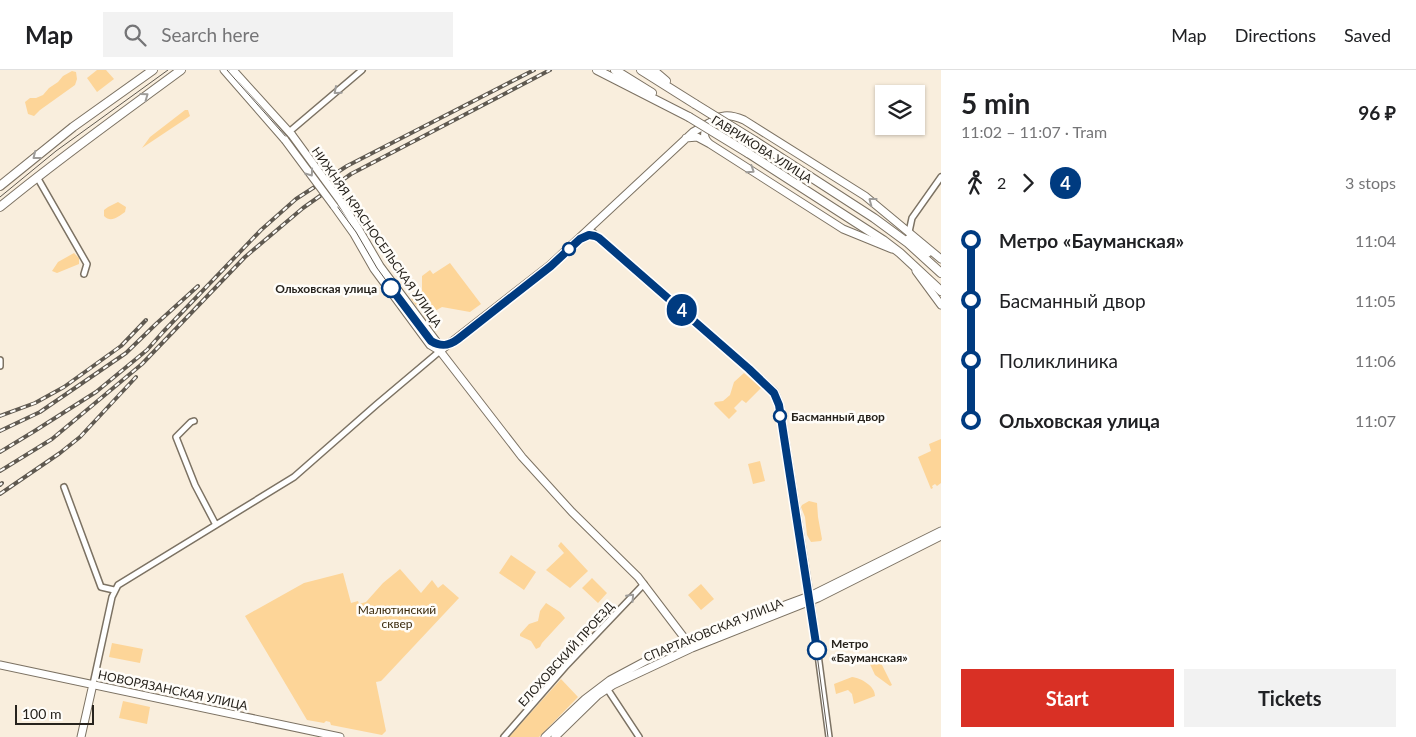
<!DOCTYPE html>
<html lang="en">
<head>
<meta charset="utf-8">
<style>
	body { margin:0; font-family:Lato,sans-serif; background:#f2f2f2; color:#202124; height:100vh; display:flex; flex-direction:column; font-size:19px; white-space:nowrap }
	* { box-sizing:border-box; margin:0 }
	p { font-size:16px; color:#757577 }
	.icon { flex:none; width:28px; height:28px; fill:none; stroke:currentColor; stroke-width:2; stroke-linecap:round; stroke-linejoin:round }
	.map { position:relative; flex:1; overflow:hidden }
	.side { display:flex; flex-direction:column; background:#fff; width:475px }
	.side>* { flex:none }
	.badge { padding:0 10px; border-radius:16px; font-size:18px; line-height:32px }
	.tools { position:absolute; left:875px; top:15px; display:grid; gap:10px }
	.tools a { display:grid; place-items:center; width:50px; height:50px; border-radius:0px; background:#fff; box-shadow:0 1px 4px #0004; font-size:25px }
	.scale { position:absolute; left:15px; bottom:12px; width:79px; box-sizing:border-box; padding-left:5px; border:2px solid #27231d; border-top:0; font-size:14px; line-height:18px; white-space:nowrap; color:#27231d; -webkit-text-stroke:4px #fffdf9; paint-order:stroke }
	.map>.badge { position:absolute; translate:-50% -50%; box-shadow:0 0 0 2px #fff }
	.legs { display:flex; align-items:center; gap:8px; height:55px; padding:0 20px; font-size:16px }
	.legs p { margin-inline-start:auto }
	.overview { display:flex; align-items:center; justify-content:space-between; height:85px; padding:0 20px }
	h1 { font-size:28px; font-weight:700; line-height:38px }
	.action { display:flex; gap:10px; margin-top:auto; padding:10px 20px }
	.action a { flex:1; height:58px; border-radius:0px; background:#d93025; color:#fff; font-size:20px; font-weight:700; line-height:58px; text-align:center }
	.action a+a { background:#f2f2f2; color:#202124 }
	ul { padding:0 20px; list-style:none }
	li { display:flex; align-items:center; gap:18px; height:60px; font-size:19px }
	li i { display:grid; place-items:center; width:8px; height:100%; margin:0 6px; background:currentColor }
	li i::after { content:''; width:12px; height:12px; margin:-6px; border:4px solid; border-radius:50%; background:#fff }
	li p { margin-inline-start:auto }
	li:first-child i { background:linear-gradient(#0000 50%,currentColor 0) }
	li:last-child i { background:linear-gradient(currentColor 50%,#0000 0) }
	header { display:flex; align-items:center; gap:30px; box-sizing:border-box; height:70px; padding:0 25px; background:#fff; border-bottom:1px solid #e0e0e0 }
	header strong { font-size:24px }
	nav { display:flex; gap:28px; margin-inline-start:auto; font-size:18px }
	.search { width:350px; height:45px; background:#f2f2f2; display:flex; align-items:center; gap:12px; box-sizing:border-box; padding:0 18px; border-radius:0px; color:#757577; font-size:19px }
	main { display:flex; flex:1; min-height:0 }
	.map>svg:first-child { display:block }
	.green { fill:#fdd598 }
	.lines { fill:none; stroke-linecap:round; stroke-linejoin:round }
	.street-casing { stroke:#7c7263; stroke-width:8 }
	.secondary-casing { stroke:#7c7263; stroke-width:9 }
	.primary-casing { stroke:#7c7263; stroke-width:10 }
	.street { stroke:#fff; stroke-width:5 }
	.secondary { stroke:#fff; stroke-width:7 }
	.primary { stroke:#fff; stroke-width:8 }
	.tram { stroke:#5f5950; stroke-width:1 }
	.rail-casing { stroke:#5f5950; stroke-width:4 }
	.rail { stroke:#fffdf9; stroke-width:2; stroke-dasharray:5.5; stroke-linecap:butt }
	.secondary-bridge-casing { stroke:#7c7263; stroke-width:9; stroke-linecap:butt }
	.primary-bridge-casing { stroke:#7c7263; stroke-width:10; stroke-linecap:butt }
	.secondary-bridge { stroke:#fff; stroke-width:7 }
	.primary-bridge { stroke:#fff; stroke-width:8 }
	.oneway { stroke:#9e9c99 }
	.line-1-casing { stroke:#fff; stroke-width:11 }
	.line-1 { stroke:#003b80; stroke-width:8 }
	.stop-1-dot { fill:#fff; stroke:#003b80; stroke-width:2.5 }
	.labels { text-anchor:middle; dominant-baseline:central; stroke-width:5; stroke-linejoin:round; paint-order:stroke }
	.street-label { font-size:12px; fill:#27231d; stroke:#fffdf9 }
	.stop-label { font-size:12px; font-weight:bold; fill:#27231d; stroke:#fffdf9; text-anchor:start }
	.park-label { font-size:12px; fill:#3a290b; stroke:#fffdf9 }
</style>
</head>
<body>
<header>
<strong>Map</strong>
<div class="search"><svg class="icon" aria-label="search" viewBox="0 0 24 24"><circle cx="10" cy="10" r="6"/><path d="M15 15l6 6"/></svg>Search here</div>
<nav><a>Map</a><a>Directions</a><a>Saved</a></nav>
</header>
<main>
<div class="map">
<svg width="941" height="667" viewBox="0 0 941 667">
	<rect width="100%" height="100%" fill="#f9eedd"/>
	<path class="green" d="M97 0H106L114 9 97 22 87 8Z
		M72 1 76 2 77 9 75 15 40 40 34 46 28 44 25 32 30 28H36L43 25 49 18 58 12 63 6Z
		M185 40H188L190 46 142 78 150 67Z
		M118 132 126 137 125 142C118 147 111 153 104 146V140L108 137Z
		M74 183 79 188V194L57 203 52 201 58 192Z
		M450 193 481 234 470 242 442 237 435 241 436 244 427 250 423 246 425 244 419 236 417 237 411 229 422 221V206L430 200 433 204Z
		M744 303 761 318 746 333 742 330 734 338 737 341 729 349 714 334 715 332 723 331 730 325 734 312Z
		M941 369V413L937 416 935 414 932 416 933 418 931 419 918 387 931 381 929 374Z
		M760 391 765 411 753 414 748 394Z
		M809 431 817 433 818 447 822 469 821 471 811 472 807 465 805 447 801 437 802 435Z
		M561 472 588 501 570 518 546 500 564 483 558 476Z
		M511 485 536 502 524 520 499 503Z
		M400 499 421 523 432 510 438 518 443 514 459 528 384 608 381 611 376 612 386 661 382 665 331 655 330 652 326 651 324 653 307 650 245 546 304 513 343 503 351 533 358 531 359 534 366 532 383 513Z
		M592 508 607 523 598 533 582 518Z
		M701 514 714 529 701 540 688 525Z
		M546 533 560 542 565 548 542 573 540 577 536 579 531 571 520 566V564L529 554 538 551 540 541Z
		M112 573 143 579 140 593 109 587Z
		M867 588 875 590 879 589 892 615 890 616 875 605Z
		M852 607C861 608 875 616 875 626L854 634 852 624 848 620 836 624 834 614Z
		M561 609 578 627 539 667H509Z
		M123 631 150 637 147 654 119 648Z"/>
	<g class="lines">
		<g class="street-casing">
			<path id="street" d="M289 62 362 0
				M37 107 87 194 84 204
				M589 159 748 297 775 322 780 335 811 532 829 667
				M909 162 912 148 941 107
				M0 290V296
				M194 351 191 352 176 367 195 415 216 455
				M64 417 101 517 114 520
				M93 614 112 527 118 515 294 407 376 335 440 281
				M606 617 639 667
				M504 667 565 597 644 514"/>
		</g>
		<g class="secondary-casing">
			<path id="secondary" d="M224 0 285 70
				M233 0 292 65
				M686 68 697 67 710 74 843 159 892 179
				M710 74C697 64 710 47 724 46 731 45 737 47 744 50L865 126 941 189
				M341 132 359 160 380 196 436 271 440 281 522 387 572 442 638 507 692 578
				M334 136 354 164 374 199 430 275 440 281
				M908 169 928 183
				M916 201 941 235
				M440 281 550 195 693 62 709 53
				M0 595 340 667
				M81 667 93 614
				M545 667 585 629 610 610 655 586 698 567 812 525 941 461
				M555 667 598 625 613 615 692 578 818 528 941 466"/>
		</g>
		<g class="primary-casing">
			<path id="primary" d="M597 0 689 47
				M615 0 652 23
				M641 0 695 34
				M653 0 666 11
				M755 71 874 148 908 173 941 203
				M748 83 883 170 900 183 941 221
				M0 116 73 57 153 0
				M0 137C58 89 120 45 181 0"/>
		</g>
		<use href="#street" class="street"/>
		<use href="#secondary" class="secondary"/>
		<use href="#primary" class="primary"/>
		<path class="tram" d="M227 0 287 68 356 162 377 198 428 268C436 275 444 277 453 273L551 196 580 169 589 165 595 166 749 299 776 326 779 335 789 407 810 532 828 667
			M0 127 56 81 168 0"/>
		<g class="rail-casing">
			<path id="rail" d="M0 346 35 333 64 317 121 276 146 250
				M0 361 40 342 126 283 156 254 198 216
				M0 382 33 362 96 322 147 280 163 262 261 160 296 129 347 96 534 0
				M0 401 52 369 142 294 245 187 303 138 351 104 550 0
				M0 415 2 413
				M0 424 60 383 80 367 136 307"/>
		</g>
		<use href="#rail" class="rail"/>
		<g class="secondary-bridge-casing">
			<path id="secondary-bridge" d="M292 65 341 132
				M285 70 334 136"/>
		</g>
		<g class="primary-bridge-casing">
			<path id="primary-bridge" d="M695 34 755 71
				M689 47 748 83"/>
		</g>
		<use href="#secondary-bridge" class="secondary-bridge"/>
		<use href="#primary-bridge" class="primary-bridge"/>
	</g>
	<defs><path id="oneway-chevron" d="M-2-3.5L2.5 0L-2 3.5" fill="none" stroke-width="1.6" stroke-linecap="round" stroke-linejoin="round" transform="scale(1.25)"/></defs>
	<g class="oneway">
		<use href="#oneway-chevron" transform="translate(337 21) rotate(139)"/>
		<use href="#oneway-chevron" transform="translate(145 26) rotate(-36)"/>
		<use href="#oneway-chevron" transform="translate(36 86) rotate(142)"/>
		<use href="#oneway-chevron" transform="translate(751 100) rotate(33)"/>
		<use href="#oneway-chevron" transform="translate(310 103) rotate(54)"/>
		<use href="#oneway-chevron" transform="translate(872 131) rotate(-143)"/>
		<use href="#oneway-chevron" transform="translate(631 527) rotate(-47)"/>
	</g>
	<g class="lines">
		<g class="line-1-casing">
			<path id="line-1" d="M391 218 431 271C441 277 449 276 458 269L551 196 580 169 589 165 595 166 599 168 749 299 774 323 779 335 817 580"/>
		</g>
		<use href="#line-1" class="line-1"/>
	</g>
	<g class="stop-1-dot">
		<circle cx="569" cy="179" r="6"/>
		<circle cx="391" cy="218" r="9"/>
		<circle cx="780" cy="346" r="6"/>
		<circle cx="817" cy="580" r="9"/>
	</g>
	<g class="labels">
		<g class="street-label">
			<text transform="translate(762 79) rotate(32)">ГАВРИКОВА УЛИЦА</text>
			<text transform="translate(377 167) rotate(55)">НИЖНЯЯ КРАСНОСЕЛЬСКАЯ УЛИЦА</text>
			<text transform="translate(713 560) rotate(-22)">СПАРТАКОВСКАЯ УЛИЦА</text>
			<text transform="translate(566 584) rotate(-48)">ЕЛОХОВСКИЙ ПРОЕЗД</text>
			<text transform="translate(173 620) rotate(12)">НОВОРЯЗАНСКАЯ УЛИЦА</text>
		</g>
		<g class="stop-label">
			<text x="377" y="218" text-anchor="end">Ольховская улица</text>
			<text x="791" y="346">Басманный двор</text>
			<text x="831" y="573">Метро<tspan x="831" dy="14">«Бауманская»</tspan></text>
		</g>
		<g class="park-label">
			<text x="397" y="539">Малютинский<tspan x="397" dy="14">сквер</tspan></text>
		</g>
	</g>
</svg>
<div class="tools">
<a><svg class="icon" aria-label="layers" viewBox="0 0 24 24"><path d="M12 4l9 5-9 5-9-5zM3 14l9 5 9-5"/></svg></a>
</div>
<div class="scale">100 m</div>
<b class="badge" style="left:682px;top:240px;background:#003b80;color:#fff">4</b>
</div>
<section class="side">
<div class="overview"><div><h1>5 min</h1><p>11:02 – 11:07 · Tram</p></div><b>96 ₽</b></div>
<div class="legs"><svg class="icon" aria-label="walk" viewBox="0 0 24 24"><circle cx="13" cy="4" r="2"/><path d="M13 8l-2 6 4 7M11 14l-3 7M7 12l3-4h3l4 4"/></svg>2<svg class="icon" aria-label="forward" viewBox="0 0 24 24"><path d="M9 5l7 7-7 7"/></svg><b class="badge" style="background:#003b80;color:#fff">4</b><p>3 stops</p></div>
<ul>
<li><i style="color:#003b80"></i><b>Метро «Бауманская»</b><p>11:04</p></li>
<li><i style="color:#003b80"></i><span>Басманный двор</span><p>11:05</p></li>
<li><i style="color:#003b80"></i><span>Поликлиника</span><p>11:06</p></li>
<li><i style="color:#003b80"></i><b>Ольховская улица</b><p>11:07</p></li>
</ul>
<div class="action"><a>Start</a><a>Tickets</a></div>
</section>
</main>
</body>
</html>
